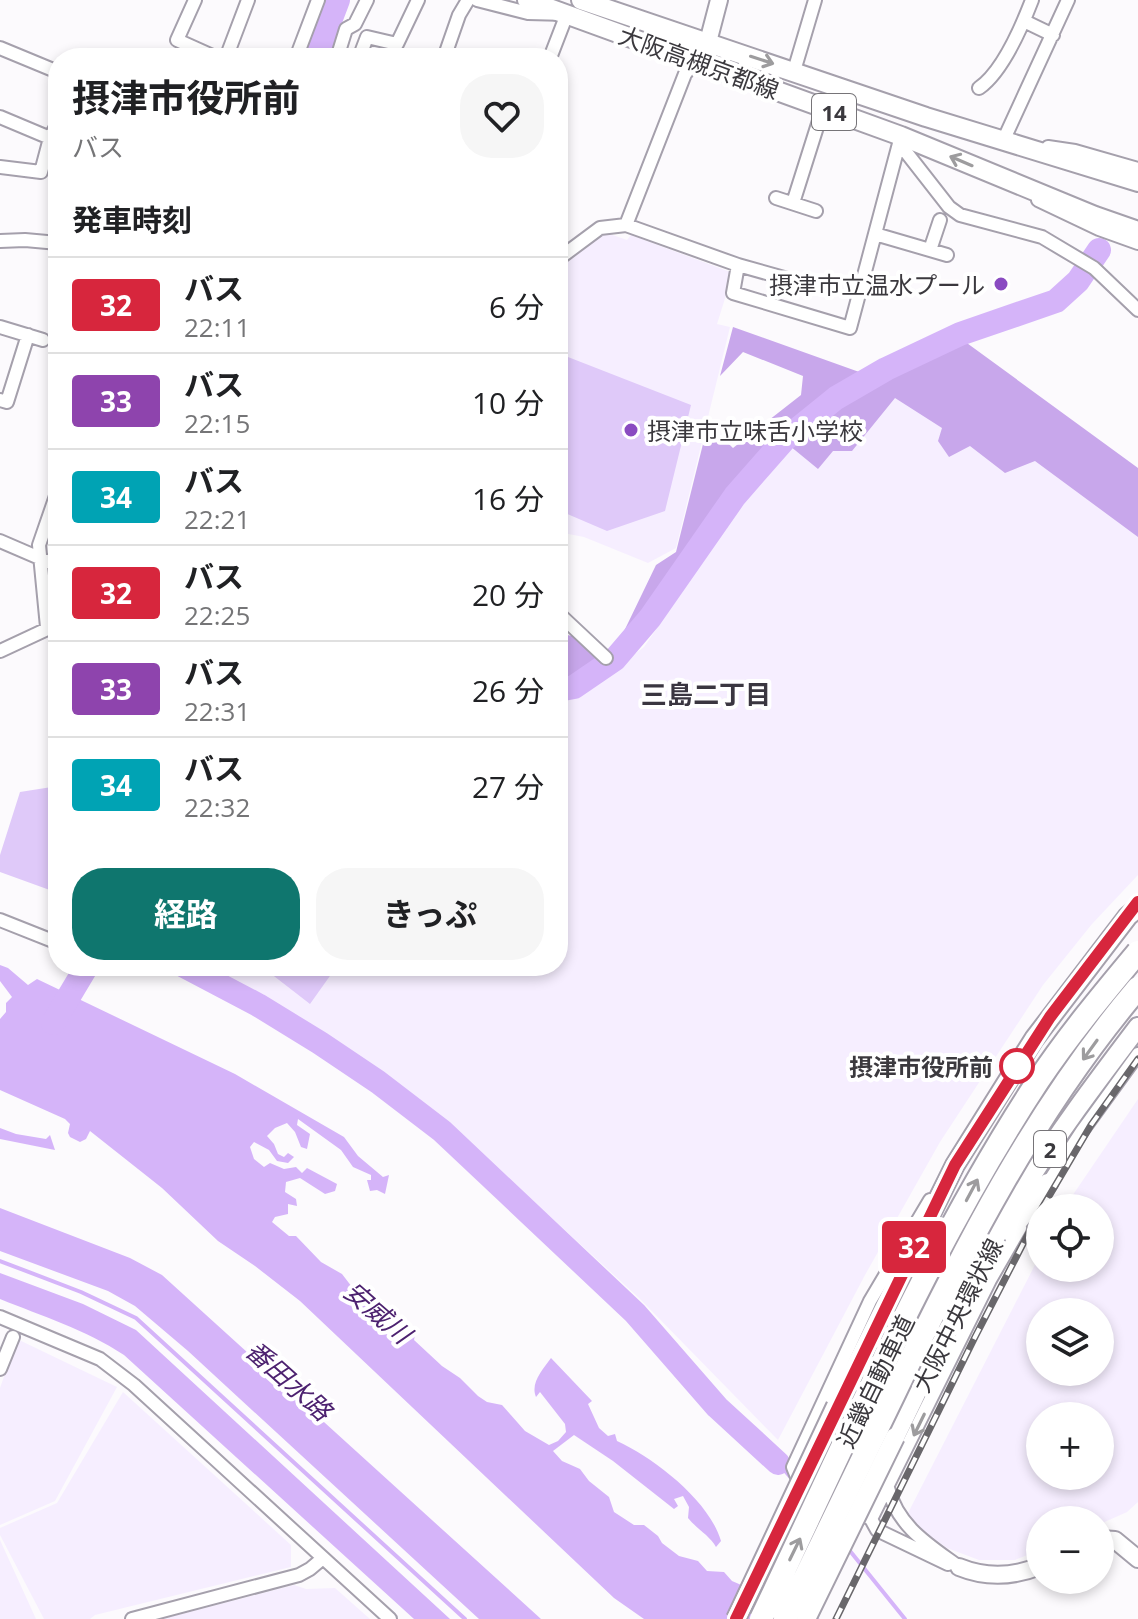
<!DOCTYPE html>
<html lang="ja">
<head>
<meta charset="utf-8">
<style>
	body { margin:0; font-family:"Open Sans","Noto Sans JP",sans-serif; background:#f6f6f6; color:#202124; height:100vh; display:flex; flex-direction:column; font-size:30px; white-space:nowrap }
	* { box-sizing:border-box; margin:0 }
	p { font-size:26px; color:#757577 }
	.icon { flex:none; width:44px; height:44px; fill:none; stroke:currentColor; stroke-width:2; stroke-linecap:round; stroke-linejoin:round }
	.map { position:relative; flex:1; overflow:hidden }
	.panel { position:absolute; left:48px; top:48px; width:520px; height:928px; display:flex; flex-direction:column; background:#fff; border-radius:32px; box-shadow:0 4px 12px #0003 }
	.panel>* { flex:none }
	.badge { padding:0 16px; border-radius:6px; font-size:28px; line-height:52px }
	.buttons { position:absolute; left:1026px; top:1194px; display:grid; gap:16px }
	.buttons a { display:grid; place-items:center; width:88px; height:88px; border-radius:50%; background:#fff; box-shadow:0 4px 12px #0003; font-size:40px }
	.map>.badge { position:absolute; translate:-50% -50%; box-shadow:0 0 0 4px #fff }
	h2 { padding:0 24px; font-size:30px; line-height:72px }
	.round { display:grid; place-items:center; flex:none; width:84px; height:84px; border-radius:32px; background:#f6f6f6 }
	.headline { display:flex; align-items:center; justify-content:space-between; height:136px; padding:0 24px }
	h1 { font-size:38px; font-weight:700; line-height:60px }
	.action { display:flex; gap:16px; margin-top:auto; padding:16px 24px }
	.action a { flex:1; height:92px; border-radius:32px; background:#0f766e; color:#fff; font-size:32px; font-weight:700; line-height:92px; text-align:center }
	.action a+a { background:#f6f6f6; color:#202124 }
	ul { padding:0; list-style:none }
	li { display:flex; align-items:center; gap:24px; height:96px; padding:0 24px; border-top:2px solid #e0e0e0 }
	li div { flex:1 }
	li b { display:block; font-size:30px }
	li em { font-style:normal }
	li .badge { min-width:88px; font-weight:700; text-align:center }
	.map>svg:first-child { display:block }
	.built { fill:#f6eeff; fill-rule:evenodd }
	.green { fill:#dfc9f9 }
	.forest { fill:#c8a7eb }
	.water { fill:#d5b4f9 }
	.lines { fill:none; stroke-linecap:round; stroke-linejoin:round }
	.stream { stroke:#d5b4f9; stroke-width:4 }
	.river { stroke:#d5b4f9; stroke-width:24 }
	.street-casing { stroke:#a5a0ac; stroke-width:16 }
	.secondary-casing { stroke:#a5a0ac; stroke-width:20 }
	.primary-casing { stroke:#a5a0ac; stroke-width:22 }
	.street { stroke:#fff; stroke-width:12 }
	.secondary { stroke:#fff; stroke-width:16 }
	.primary { stroke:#fff; stroke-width:18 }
	.rail-casing { stroke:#69676b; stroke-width:7 }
	.rail { stroke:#fff; stroke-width:4; stroke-dasharray:12; stroke-linecap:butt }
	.primary-bridge-casing { stroke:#a5a0ac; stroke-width:22; stroke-linecap:butt }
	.highway-bridge-casing { stroke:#a5a0ac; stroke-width:26; stroke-linecap:butt }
	.primary-bridge { stroke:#fff; stroke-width:18 }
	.highway-bridge { stroke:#fff; stroke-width:22 }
	.oneway { stroke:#9d9c9e }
	.line-casing { stroke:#fff; stroke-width:18 }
	.line { stroke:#d7263d; stroke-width:12 }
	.poi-dot { fill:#8a4bc1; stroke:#fff; stroke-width:3 }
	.stop-dot { fill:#fff; stroke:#d7263d; stroke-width:4 }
	.labels { text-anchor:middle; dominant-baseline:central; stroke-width:8; stroke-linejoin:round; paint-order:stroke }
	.shield { fill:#fff; stroke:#767478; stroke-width:2 }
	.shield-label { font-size:22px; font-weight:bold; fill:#3b393e }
	.street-label { font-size:24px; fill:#3b393e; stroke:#fff }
	.poi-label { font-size:24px; fill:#3b393e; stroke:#fff; text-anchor:end }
	.stop-label { font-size:24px; font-weight:bold; fill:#3b393e; stroke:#fff; text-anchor:end }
	.neighbourhood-label { font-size:26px; font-weight:bold; fill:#3a3640; stroke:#fff }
	.water-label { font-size:26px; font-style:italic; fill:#4d2270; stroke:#fff }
</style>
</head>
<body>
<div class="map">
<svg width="1138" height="1619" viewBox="0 0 1138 1619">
	<rect width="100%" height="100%" fill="#fcfafd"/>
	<path class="built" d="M604 232 627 240 631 235 733 273 717 324 730 327 676 548 648 563 584 537 558 532V261Z
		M881 383 1138 479V875L1092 924 1043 985 940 1142 865 1275 778 1440 639 1298 474 1147 338 1042 203 966H558V701L576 698 644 647 750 494 787 453Z
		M1138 1099V1502L1127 1512 1100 1524V1520H1040V1550L1015 1560H979L947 1548 921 1530 907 1515 1040 1255V1268H1100V1208H1064ZM1040 1312H1100V1372H1040ZM1040 1416H1100V1476H1040Z
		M17 1339 117 1387 55 1501 0 1525V1388Z
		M123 1392 291 1545V1567L95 1615 90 1619H44L0 1535V1528L57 1503Z
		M0 1540 36 1619H0Z
		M294 1585 306 1589 335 1588 370 1619H162Z"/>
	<path class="green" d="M568 357 691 405 665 511 607 531 558 510V383Z
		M58 786V893L0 872V855L20 792Z
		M265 966H337L310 1004 270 973Z"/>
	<path class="forest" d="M733 327 862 373 780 439 732 494 646 617 614 652 656 565 676 552 708 424 733 448 801 395 803 376 743 352 720 376Z
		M960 338 1138 468V537L1035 461 1005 473 970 446 949 457 938 441 942 428 895 398 852 451H833L818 469 790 446 838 405 889 374Z
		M558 633 572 636 600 662 568 682 558 684Z"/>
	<path class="water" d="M0 965 8 968 28 985 37 979 235 1074 344 1137 358 1156 383 1177 389 1175 385 1194 377 1190 370 1191 367 1180H371V1175L353 1167 341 1150 298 1119 297 1125 310 1134 307 1149 301 1147 295 1132 287 1123 275 1128 267 1136 274 1144 278 1154 284 1157 288 1153 294 1157 288 1163 277 1161 269 1150 254 1142 250 1147 254 1159 264 1167 270 1163 284 1169 296 1167 302 1173 307 1168 337 1184 335 1191 325 1194 300 1178 286 1182 285 1192 296 1199 297 1206 288 1204V1214L275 1217 272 1222 289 1236H296L321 1262 342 1274 352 1287 381 1304 383 1314 404 1333 411 1331 415 1335 414 1340 442 1366 460 1378 478 1396 487 1402 502 1405 525 1431 549 1445 558 1441 566 1432 565 1424 540 1392 536 1397C530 1383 543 1369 551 1358L592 1401 588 1404 599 1428 608 1436 615 1434 617 1441C654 1458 709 1500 721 1541L716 1547C710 1536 697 1529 688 1518L689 1507 683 1496 674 1499 678 1506 674 1509 613 1461 574 1435 553 1451 562 1461 580 1469 589 1481 609 1497 614 1512 634 1525H644L658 1536 662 1543 679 1556 698 1561 707 1571 724 1572 732 1581 820 1619H644L614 1598 300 1301 255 1266 218 1241 162 1188 90 1131 86 1139 80 1142 70 1137 68 1133 70 1124 65 1119 0 1090V1019L6 1012V1003L12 997 0 981Z
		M0 1128 16 1134 46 1139 50 1135 55 1150 0 1139Z
		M0 1208 130 1258 162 1275 541 1619H479L188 1351 135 1306 108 1291 0 1251Z
		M0 1273 83 1304 136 1330 450 1619H414L124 1355C86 1330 42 1316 0 1299Z"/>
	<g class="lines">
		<path class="stream" d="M0 1261 81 1292 136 1318 465 1619
			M778 1463 793 1480
			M846 1546 905 1619"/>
		<path class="river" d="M316 58 338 0
			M558 690 574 687 615 659 650 618 735 496 784 440 836 398 886 369 960 334 1056 301 1078 281 1099 250
			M184 966 258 1005 320 1043 378 1082 442 1131 635 1313 717 1407 778 1463
			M53 1023 87 966"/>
		<g class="street-casing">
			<path id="street" d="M195 0 177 40 217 58
				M477 0 528 13 567 14 550 58
				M1024 21 1053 35
				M0 48 58 72
				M226 58 248 0
				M296 58 318 0
				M337 58 346 29 355 24 367 0
				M359 58 367 37 397 44 418 0
				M444 58 459 15 468 0
				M695 61 685 74 626 225 738 265 733 293 850 328 901 136
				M794 71 815 0
				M979 88C1002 72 1022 26 1032 0
				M0 117 50 138 41 172 0 167
				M50 138 58 123
				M1010 140 1004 139 1068 0
				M899 143 949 207 960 215 1042 237 1094 268 1138 310
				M1048 147 1075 151 1138 169
				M776 198 816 211
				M1038 200 1099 229 1138 243
				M793 203 823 108
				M875 234 947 255
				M0 241 25 240 58 243
				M930 250 940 220
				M558 256 561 257 600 228 626 225
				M738 265 809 285
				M0 327 43 340
				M0 400 7 402 28 335
				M0 541 58 566
				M558 613 606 658
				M47 627 39 545 58 490
				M0 651 58 624
				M0 920 58 943
				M1044 1189 1082 1131 1138 1054
				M930 1200 870 1301 793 1467 799 1482 871 1519 990 1280 1020 1228
				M0 1317 100 1359 134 1385 390 1619
				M0 1369 13 1337
				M888 1488C898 1527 929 1545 959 1567
				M871 1519 877 1530 948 1564
				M132 1619 299 1575 310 1569 323 1558"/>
		</g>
		<g class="secondary-casing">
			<path id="secondary" d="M695 61 708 42 719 0
				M1100 1539 1115 1540 1138 1559
				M959 1567C986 1578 1013 1577 1040 1566"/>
		</g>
		<g class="primary-casing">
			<path id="primary" d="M527 0 901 136 1095 216 1138 231
				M581 0 926 117 1138 182
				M1010 1232 1048 1183
				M836 1406 955 1165 1034 1039 1128 916 1138 908
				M895 1437C935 1355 974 1271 1021 1193 1056 1135 1097 1081 1138 1027"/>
		</g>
		<use href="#street" class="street"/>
		<use href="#secondary" class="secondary"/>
		<use href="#primary" class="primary"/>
		<g class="rail-casing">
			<path id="rail" d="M1042 1208 1091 1125 1138 1059
				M836 1619 975 1337 1040 1211"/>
		</g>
		<use href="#rail" class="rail"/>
		<g class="primary-bridge-casing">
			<path id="primary-bridge" d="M736 1619 836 1406
				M806 1619 895 1437"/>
		</g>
		<g class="highway-bridge-casing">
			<path id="highway-bridge" d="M761 1619C848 1438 927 1250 1038 1081 1068 1036 1103 994 1138 952
				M785 1619C821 1544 858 1469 894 1394 962 1252 1035 1109 1138 988"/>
		</g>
		<use href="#primary-bridge" class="primary-bridge"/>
		<use href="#highway-bridge" class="highway-bridge"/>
	</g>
	<defs><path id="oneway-shaft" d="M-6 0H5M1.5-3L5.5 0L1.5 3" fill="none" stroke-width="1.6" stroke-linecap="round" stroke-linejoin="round" transform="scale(2)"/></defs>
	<g class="oneway">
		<use href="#oneway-shaft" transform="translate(762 60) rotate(18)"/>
		<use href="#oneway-shaft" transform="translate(961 161) rotate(-157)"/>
		<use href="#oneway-shaft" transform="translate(1090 1050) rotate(126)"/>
		<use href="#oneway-shaft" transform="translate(972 1190) rotate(-62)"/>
		<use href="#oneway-shaft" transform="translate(919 1425) rotate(116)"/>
		<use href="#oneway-shaft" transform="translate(795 1549) rotate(-64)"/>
	</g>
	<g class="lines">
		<g class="line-casing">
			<path id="line" d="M736 1619 955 1165 1050 1017 1138 902"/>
		</g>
		<use href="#line" class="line"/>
	</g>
	<g class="poi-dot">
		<circle cx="1001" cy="284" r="8"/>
		<circle cx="631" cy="430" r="8"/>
	</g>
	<circle class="stop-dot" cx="1017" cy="1066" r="16"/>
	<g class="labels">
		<g class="shield">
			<rect x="812" y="94" width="44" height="36" rx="6"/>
			<rect x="1034" y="1131" width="32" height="36" rx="6"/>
		</g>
		<g class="shield-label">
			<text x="834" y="112">14</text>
			<text x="1050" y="1149">2</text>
		</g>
		<g class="street-label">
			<text transform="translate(699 62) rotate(20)">大阪高槻京都線</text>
			<text transform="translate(957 1315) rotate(-63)">大阪中央環状線</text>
			<text transform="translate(875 1381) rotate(-64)">近畿自動車道</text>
		</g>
		<g class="poi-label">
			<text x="985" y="284">摂津市立温水プール</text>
			<text x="647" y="430" text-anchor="start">摂津市立味舌小学校</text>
		</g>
		<g class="stop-label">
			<text x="993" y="1066">摂津市役所前</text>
		</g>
		<g class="neighbourhood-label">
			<text x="706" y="694">三島二丁目</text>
		</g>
		<g class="water-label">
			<text transform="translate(378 1312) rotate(41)">安威川</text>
			<text transform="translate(289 1380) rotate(42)">番田水路</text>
		</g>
	</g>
</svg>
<div class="buttons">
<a><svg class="icon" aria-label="locate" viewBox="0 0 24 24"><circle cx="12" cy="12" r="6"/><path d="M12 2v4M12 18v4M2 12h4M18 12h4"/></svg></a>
<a><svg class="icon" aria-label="layers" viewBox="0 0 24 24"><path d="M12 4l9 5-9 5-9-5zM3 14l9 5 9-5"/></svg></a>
<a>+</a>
<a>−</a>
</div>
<b class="badge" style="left:914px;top:1247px;background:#d7263d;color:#fff">32</b>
<section class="panel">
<div class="headline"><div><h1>摂津市役所前</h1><p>バス</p></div><a class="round"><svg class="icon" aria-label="heart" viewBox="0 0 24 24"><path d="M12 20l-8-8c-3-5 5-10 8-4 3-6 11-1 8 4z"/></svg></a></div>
<h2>発車時刻</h2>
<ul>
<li><span class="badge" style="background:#d7263d;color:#fff">32</span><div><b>バス</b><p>22:11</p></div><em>6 分</em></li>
<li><span class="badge" style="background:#8e44ad;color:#fff">33</span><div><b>バス</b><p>22:15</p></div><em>10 分</em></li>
<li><span class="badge" style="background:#00a3b4;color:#fff">34</span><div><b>バス</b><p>22:21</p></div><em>16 分</em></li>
<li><span class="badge" style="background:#d7263d;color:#fff">32</span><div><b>バス</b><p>22:25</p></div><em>20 分</em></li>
<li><span class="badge" style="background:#8e44ad;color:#fff">33</span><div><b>バス</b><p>22:31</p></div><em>26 分</em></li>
<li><span class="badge" style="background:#00a3b4;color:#fff">34</span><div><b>バス</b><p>22:32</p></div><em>27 分</em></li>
</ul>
<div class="action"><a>経路</a><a>きっぷ</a></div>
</section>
</div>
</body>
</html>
